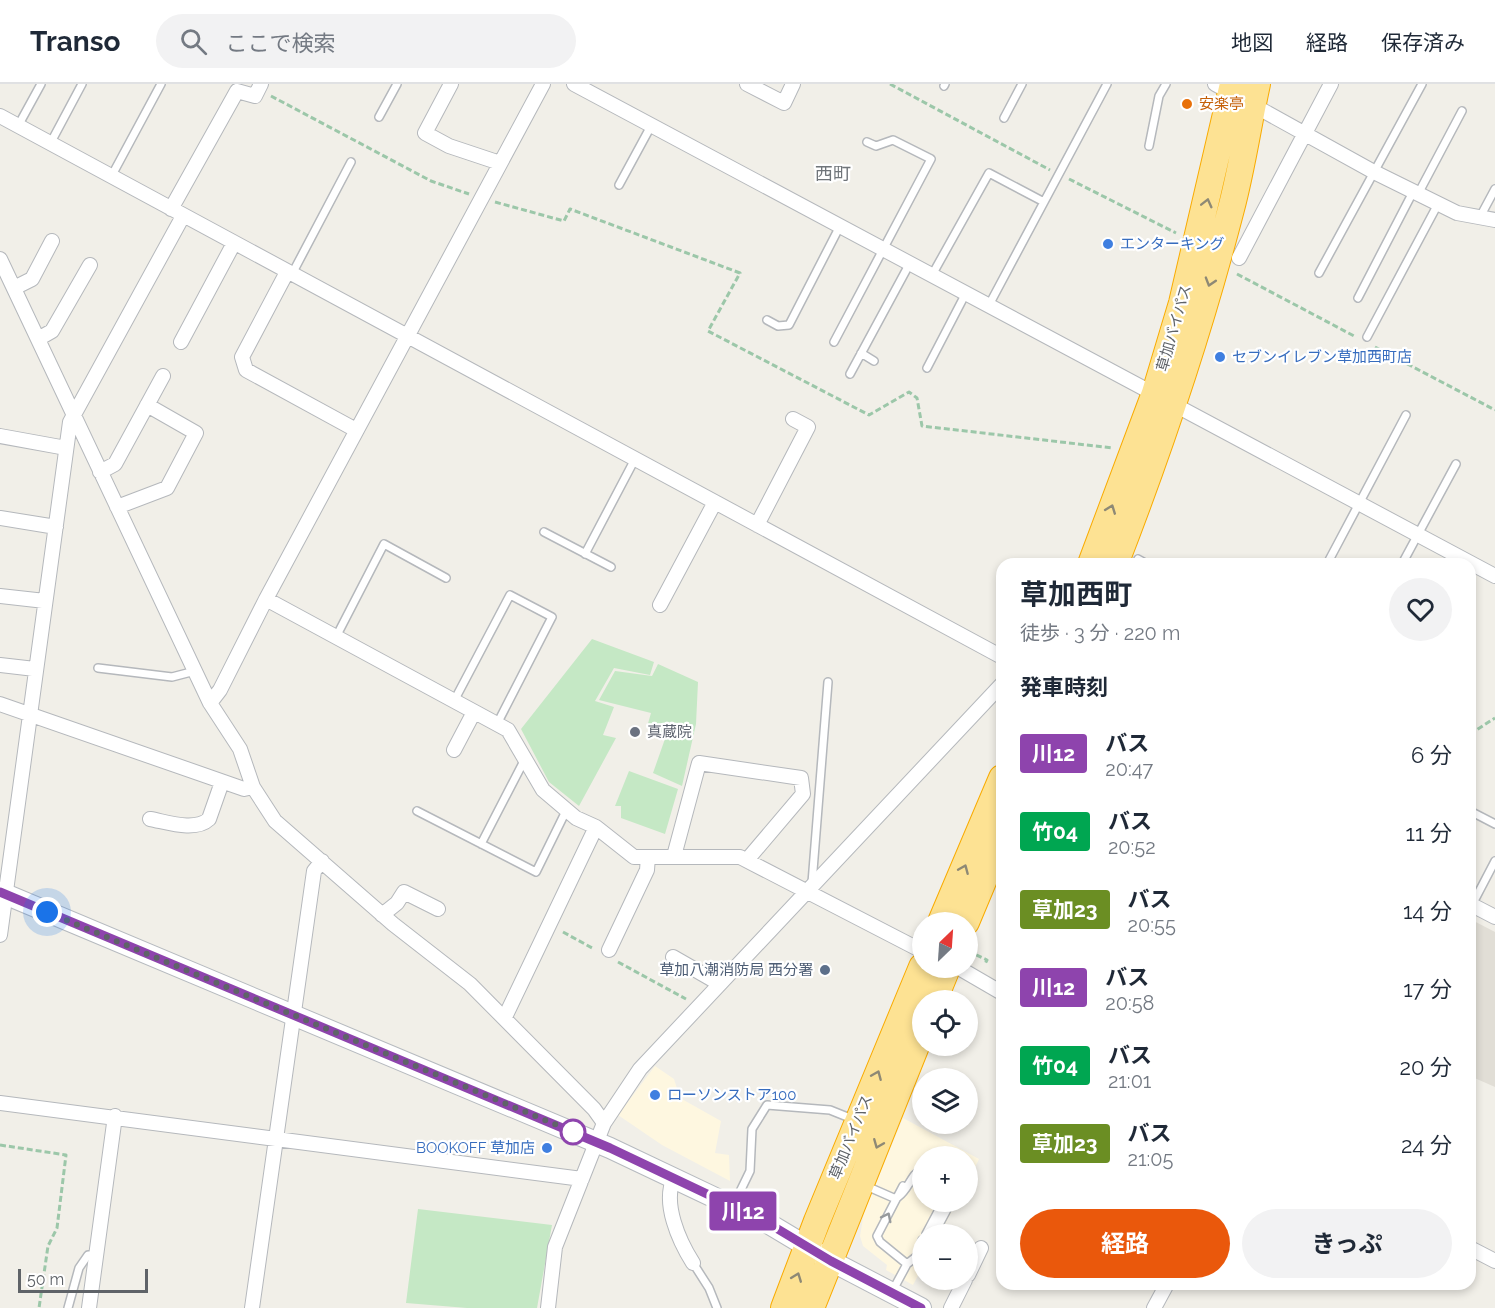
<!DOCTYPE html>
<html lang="ja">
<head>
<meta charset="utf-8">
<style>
	body { margin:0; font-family:Raleway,"Noto Sans JP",sans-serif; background:#f2f2f3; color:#1f2937; height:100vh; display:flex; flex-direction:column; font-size:22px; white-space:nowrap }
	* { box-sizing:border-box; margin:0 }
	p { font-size:20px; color:#747a83 }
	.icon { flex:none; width:33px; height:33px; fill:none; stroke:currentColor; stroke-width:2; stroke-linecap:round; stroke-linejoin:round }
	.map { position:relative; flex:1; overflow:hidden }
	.details { position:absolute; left:996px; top:474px; width:480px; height:732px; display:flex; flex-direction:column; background:#fff; border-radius:18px; box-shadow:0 3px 9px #0003 }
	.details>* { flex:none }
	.badge { padding:0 12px; border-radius:4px; font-size:21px; line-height:39px }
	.needle { width:39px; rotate:25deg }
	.buttons { position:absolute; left:912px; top:828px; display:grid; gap:12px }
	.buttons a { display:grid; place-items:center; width:66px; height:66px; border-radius:50%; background:#fff; box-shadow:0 3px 9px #0003; font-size:30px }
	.scale { position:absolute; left:18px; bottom:15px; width:130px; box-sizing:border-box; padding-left:6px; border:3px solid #5f6368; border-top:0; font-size:16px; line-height:21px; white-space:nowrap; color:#5f6368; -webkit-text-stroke:4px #fff; paint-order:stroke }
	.you { position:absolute; width:30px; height:30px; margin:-15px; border:4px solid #fff; border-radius:50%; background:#1a73e8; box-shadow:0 0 0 9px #1a73e833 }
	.map>.badge { position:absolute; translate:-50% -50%; box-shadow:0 0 0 3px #fff }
	h2 { padding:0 24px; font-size:22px; line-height:54px }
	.round { display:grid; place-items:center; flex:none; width:63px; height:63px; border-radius:32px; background:#f2f2f3 }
	.head { display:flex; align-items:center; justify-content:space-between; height:102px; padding:0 24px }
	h1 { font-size:28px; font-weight:700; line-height:45px }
	.button { display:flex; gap:12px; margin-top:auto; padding:12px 24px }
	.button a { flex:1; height:69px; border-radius:36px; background:#ea580c; color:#fff; font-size:24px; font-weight:700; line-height:69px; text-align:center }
	.button a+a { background:#f2f2f3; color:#1f2937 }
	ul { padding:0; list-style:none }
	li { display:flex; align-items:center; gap:18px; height:78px; padding:0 24px }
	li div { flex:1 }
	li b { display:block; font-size:22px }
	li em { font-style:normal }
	li .badge { min-width:66px; font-weight:700; text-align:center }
	header { display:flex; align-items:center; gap:36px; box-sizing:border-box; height:84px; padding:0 30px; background:#fff; border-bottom:2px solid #e0e1e3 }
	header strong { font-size:28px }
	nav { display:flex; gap:33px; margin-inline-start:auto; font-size:21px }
	.search { width:420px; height:54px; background:#f2f2f3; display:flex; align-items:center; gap:15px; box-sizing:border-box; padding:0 21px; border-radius:33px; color:#747a83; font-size:22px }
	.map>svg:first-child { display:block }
	.commercial { fill:#fef7e0 }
	.education { fill:#e1ded6 }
	.green { fill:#c5e8c5 }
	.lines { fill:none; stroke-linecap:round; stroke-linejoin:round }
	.lane-casing { stroke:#b5b8bc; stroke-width:10 }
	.street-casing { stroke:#b5b8bc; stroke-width:16 }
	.secondary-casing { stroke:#b6babf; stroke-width:22 }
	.highway-casing { stroke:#f9ab00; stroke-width:28 }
	.path { stroke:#9cc7a9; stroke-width:3; stroke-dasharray:6 3; stroke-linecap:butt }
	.lane { stroke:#fff; stroke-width:7 }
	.street { stroke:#fff; stroke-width:14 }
	.secondary { stroke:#fff; stroke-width:20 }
	.highway { stroke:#fde293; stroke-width:26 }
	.oneway { stroke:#8e8975 }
	.oneway2 { stroke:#979a9d }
	.line-casing { stroke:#fff; stroke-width:14 }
	.line { stroke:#8e44ad; stroke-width:9 }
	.walk { stroke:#5f6368; stroke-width:6; stroke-dasharray:0 10.8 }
	.food-dot { fill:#e8710a; stroke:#fff; stroke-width:2 }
	.shop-dot { fill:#3f7fe0; stroke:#fff; stroke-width:2 }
	.worship-dot { fill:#6b7280; stroke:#fff; stroke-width:2 }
	.service-dot { fill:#5c6f8a; stroke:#fff; stroke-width:2 }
	.stop-dot { fill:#fff; stroke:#8e44ad; stroke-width:3 }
	.labels { text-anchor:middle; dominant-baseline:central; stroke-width:4.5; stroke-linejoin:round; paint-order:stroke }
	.food-label { font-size:15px; fill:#c56008; stroke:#fff; text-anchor:start }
	.shop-label { font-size:15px; fill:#366cbe; stroke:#fff; text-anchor:start }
	.street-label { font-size:15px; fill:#5f6368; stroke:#fff }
	.worship-label { font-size:15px; fill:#5b616d; stroke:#fff; text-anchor:start }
	.service-label { font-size:15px; fill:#4e5e75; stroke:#fff; text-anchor:end }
	.quarter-label { font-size:18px; fill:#70757a; stroke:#fff }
</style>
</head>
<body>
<header>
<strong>Transo</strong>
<div class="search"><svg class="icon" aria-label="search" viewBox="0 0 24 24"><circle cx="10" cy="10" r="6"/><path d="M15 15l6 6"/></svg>ここで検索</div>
<nav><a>地図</a><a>経路</a><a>保存済み</a></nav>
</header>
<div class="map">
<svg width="1495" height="1224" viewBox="0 0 1495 1224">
	<rect width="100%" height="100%" fill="#f1efe8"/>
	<path class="commercial" d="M655 982 674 995 680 1014 721 1037 715 1069 729 1071 730 1097 662 1061 618 1031Z
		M903 1034 979 1075 968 1098V1072H922V1118H957L940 1150H922V1184L913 1201 886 1186 887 1181 863 1162 860 1152 864 1128Z"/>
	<path class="education" d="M1470 835 1495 848V1003L1470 992Z"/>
	<path class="green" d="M592 555 654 578 650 591 614 584 595 617 614 623 603 651 616 654 579 722 549 698 521 645Z
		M658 580 698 598 696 640 682 702 653 689 666 652 647 643 651 629 599 616 615 587 652 592Z
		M629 687 678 705 665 750 621 734V722H615Z
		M418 1125 552 1141 537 1224H467L406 1219Z"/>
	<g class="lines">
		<g class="lane-casing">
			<path id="lane" d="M944 2 945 0
				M379 33 397 0
				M1004 34 1022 0
				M18 42 41 0
				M50 60 82 0
				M1149 62 1159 12 1166 0
				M111 93 161 0
				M619 101 651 42
				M1418 110 1462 27
				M1480 133 1495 105
				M1319 189 1422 0
				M292 190 351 78
				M932 191 989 89 1044 118
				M1358 214 1413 108
				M989 221 1107 0
				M767 236 778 242 789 241 840 142
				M1367 253 1438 120
				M834 258 931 75 893 56 876 62 867 58
				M861 269 874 277
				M927 284 966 209
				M850 290 910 179
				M544 448 611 483
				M585 470 635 375
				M1138 475 1147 480
				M1327 480 1406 331
				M1402 480 1456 380
				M336 553 384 460 446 494
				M98 584 172 593 195 587
				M454 617 510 511 552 533 497 640
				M417 727 536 788 567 725
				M1470 727 1495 740
				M481 760 525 675
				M812 799 828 598
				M1472 821 1495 777
				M864 1101 896 1115
				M903 1102 877 1152 880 1158 907 1180
				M898 1113C909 1105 911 1090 922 1085
				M734 1120 750 1087 752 1045 767 1021 830 1026 855 1036
				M926 1150 943 1118
				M934 1150 951 1118
				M918 1171 922 1156
				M693 1179 709 1204 717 1224
				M893 1206 907 1180 922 1168
				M68 1224 79 1184 88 1171H96"/>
		</g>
		<g class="street-casing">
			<path id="street" d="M451 0 425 49 449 62 500 79
				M574 0 1495 492
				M747 0 784 19 793 0
				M1215 0 1374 88 1457 129 1495 136
				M0 32 1002 573
				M171 125 237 7 255 12 261 0
				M1239 174 1331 0
				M0 175 210 619 240 665 253 703 275 737 393 840 470 900 594 1025 604 1039
				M287 188 242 273 246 286 356 346
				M14 204 32 195 52 157
				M38 255 52 247 90 181
				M181 258 234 159
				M0 352 66 364
				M100 388 115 380 163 292
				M117 423 167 404 196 349 147 321
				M0 434 56 443
				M757 441 808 343 793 335
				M0 512 45 517
				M266 515 508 646 543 706 576 734 596 743 634 773H740L922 867
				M660 521 715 418
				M0 581 35 585
				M210 619 220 606 266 515 543 0
				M0 620 244 705 253 703
				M454 666 474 628
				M150 735C167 738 195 748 209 735L222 698
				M674 772 699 679 801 694 803 710 747 776
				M1470 820 1495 833
				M382 831 397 819 404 808 438 825
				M0 851 70 338 183 132
				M609 866 647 786 648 773
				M673 873 720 900
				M959 884 1002 909
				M505 933 596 743
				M0 1019 582 1095
				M674 1094C662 1119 679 1157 693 1179
				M1470 1164 1495 1177
				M968 1191 981 1164
				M89 1224 115 1032
				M252 1224 314 787 322 777
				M548 1224 555 1163 604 1039 640 985 1002 600
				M951 1224 965 1196
				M1154 1224 1167 1200"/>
		</g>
		<g class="secondary-casing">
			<path id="secondary" d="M0 808 610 1064 766 1138 831 1177 921 1224"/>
		</g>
		<g class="highway-casing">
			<path id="highway" d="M1091 480 1155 309 1182 219 1233 0
				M1115 480C1160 364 1200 245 1231 125 1242 84 1248 41 1257 0
				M941 838 1002 694
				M966 838 1002 752
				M934 916 947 884
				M784 1224 817 1137 922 883
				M811 1224 922 947"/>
		</g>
		<path class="path" d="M890 0 1050 86
			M271 12 431 97 469 110
			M1069 95 1176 149
			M495 118 564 137 570 125 740 189 708 247 869 331 909 308 917 314 922 342 1113 364
			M1237 190 1356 253
			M1375 263 1495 326
			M1470 650 1495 634
			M563 848 594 865
			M968 867 987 876 985 880
			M618 878 686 915
			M0 1061 66 1071 57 1144 48 1162 39 1224"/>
		<use href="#lane" class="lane"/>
		<use href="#street" class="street"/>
		<use href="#secondary" class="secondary"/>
		<use href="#highway" class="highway"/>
	</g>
	<defs><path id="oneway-chevron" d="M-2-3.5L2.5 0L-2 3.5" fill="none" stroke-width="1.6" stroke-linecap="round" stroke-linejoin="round" transform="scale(1.5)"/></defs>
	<g class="oneway">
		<use href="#oneway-chevron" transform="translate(1207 119) rotate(-76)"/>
		<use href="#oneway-chevron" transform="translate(1210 198) rotate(107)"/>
		<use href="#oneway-chevron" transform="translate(1111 425) rotate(-69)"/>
		<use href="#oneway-chevron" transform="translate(964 785) rotate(-67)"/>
		<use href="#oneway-chevron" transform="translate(877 991) rotate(-67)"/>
		<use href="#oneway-chevron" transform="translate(878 1060) rotate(112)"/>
		<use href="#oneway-chevron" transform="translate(797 1193) rotate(-69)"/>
	</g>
	<use class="oneway2" href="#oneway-chevron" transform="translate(887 1133) rotate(-63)"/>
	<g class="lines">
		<g class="line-casing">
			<path id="line" d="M0 808 610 1064 766 1138 831 1177 921 1224"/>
		</g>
		<use href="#line" class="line"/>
		<path class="walk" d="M47 828 576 1049 573 1048"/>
	</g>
	<circle class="food-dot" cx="1187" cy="20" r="6"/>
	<g class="shop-dot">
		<circle cx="1108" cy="160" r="6"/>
		<circle cx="1220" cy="273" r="6"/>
		<circle cx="655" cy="1011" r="6"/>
		<circle cx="547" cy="1064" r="6"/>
	</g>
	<circle class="worship-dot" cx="635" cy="648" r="6"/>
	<circle class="service-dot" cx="825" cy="886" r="6"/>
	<circle class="stop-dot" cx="573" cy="1048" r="12"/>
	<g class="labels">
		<g class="food-label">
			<text x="1199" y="20">安楽亭</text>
		</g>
		<g class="shop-label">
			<text x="1120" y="160">エンターキング</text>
			<text x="1232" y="273">セブンイレブン草加西町店</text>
			<text x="667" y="1011">ローソンストア100</text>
			<text x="535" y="1064" text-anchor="end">BOOKOFF 草加店</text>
		</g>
		<g class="street-label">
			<text transform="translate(1174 244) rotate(-74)">草加バイパス</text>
			<text transform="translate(851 1053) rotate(-68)">草加バイパス</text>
		</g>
		<g class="worship-label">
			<text x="647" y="648">真蔵院</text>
		</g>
		<g class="service-label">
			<text x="813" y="886">草加八潮消防局 西分署</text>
		</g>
		<g class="quarter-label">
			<text x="833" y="89">西町</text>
		</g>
	</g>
</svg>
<div class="buttons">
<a><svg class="needle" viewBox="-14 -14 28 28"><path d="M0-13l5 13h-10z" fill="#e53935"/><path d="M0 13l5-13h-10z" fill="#747a83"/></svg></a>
<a><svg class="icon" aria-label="locate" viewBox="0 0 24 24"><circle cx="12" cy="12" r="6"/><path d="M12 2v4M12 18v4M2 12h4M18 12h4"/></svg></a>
<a><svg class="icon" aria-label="layers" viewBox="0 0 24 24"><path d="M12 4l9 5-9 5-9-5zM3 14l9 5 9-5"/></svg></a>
<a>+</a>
<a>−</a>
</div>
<div class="scale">50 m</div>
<div class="you" style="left:47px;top:828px"></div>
<b class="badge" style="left:743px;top:1127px;background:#8e44ad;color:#fff">川12</b>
<section class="details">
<div class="head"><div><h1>草加西町</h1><p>徒歩 · 3 分 · 220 m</p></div><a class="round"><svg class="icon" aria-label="heart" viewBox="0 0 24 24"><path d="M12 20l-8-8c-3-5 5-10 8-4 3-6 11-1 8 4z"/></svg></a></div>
<h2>発車時刻</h2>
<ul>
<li><span class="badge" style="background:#8e44ad;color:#fff">川12</span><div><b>バス</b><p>20:47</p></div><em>6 分</em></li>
<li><span class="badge" style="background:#00a651;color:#fff">竹04</span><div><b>バス</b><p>20:52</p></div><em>11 分</em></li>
<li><span class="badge" style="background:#6b8e23;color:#fff">草加23</span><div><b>バス</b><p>20:55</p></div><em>14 分</em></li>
<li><span class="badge" style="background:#8e44ad;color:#fff">川12</span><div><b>バス</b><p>20:58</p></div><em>17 分</em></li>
<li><span class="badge" style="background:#00a651;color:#fff">竹04</span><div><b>バス</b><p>21:01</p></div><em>20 分</em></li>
<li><span class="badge" style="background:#6b8e23;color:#fff">草加23</span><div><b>バス</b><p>21:05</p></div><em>24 分</em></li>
</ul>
<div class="button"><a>経路</a><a>きっぷ</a></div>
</section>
</div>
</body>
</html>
